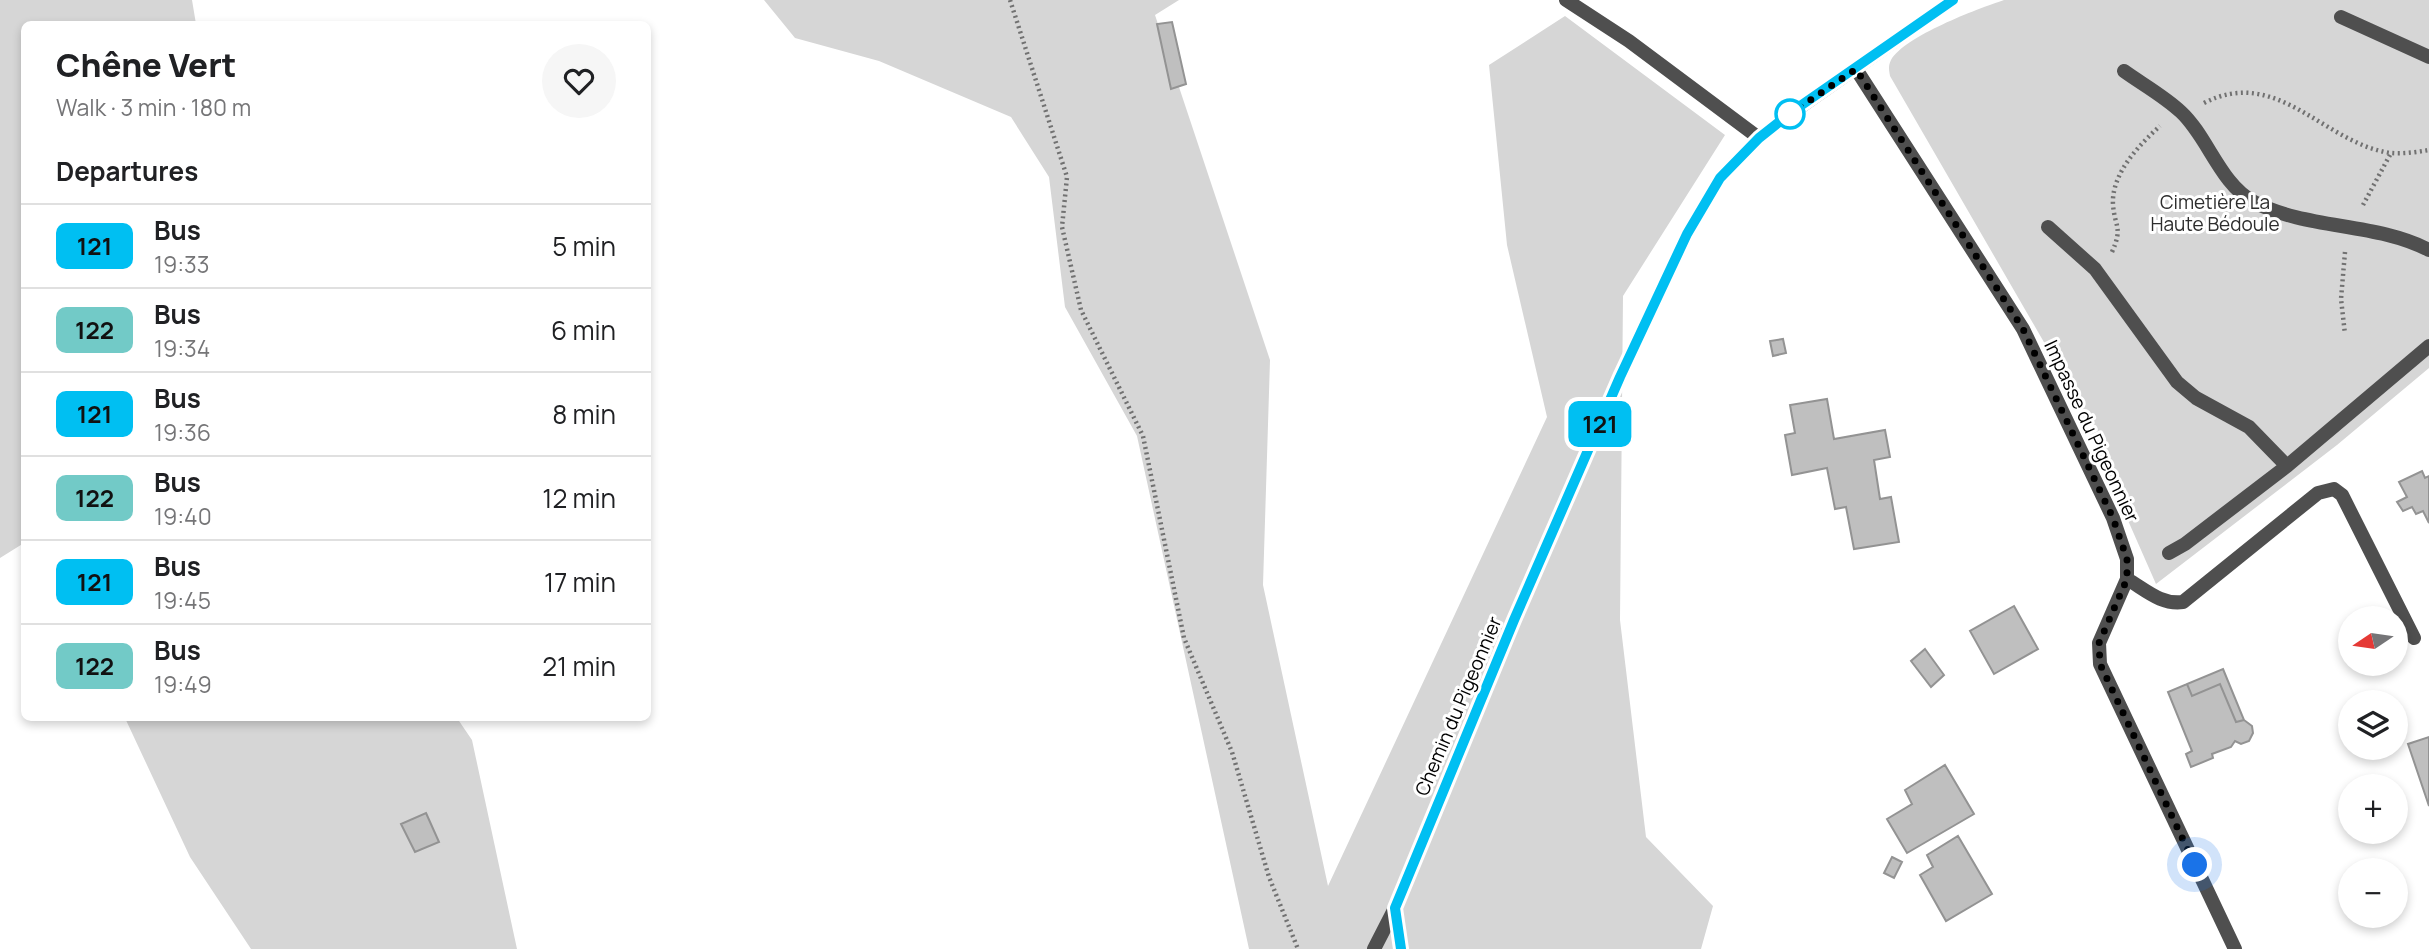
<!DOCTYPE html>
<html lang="en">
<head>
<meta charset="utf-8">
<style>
	body { margin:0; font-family:Manrope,sans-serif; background:#f6f6f6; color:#202124; height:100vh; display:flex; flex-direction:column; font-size:26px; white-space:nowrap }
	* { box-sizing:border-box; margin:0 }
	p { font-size:23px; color:#757577 }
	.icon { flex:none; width:38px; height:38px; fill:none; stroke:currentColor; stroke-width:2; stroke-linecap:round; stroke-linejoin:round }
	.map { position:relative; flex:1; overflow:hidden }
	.panel { position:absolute; left:21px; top:21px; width:630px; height:700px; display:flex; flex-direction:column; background:#fff; border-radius:10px; box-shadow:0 4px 10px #0003 }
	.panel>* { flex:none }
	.badge { padding:0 14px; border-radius:10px; font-size:24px; line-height:46px }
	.needle { width:46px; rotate:257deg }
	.buttons { position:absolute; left:2338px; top:606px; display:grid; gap:14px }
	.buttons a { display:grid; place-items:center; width:70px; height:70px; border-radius:50%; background:#fff; box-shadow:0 4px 10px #0003; font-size:35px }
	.you { position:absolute; width:35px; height:35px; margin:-18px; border:5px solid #fff; border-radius:50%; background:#1a73e8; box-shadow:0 0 0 10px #1a73e833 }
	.map>.badge { position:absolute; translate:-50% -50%; box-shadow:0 0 0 4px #fff }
	h2 { padding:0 35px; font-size:26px; line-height:63px }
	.round { display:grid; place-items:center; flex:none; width:74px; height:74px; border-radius:37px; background:#f6f6f6 }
	.head { display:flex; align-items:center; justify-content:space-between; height:119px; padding:0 35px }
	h1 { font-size:33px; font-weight:800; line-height:52px }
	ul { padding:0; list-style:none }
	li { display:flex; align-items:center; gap:21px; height:84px; padding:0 35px; border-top:2px solid #e0e0e0 }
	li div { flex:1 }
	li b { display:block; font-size:26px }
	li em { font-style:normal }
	li .badge { min-width:77px; font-weight:700; text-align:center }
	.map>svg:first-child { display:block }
	.green { fill:#d6d6d6 }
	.building { fill:#bfbfbf; stroke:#939393; stroke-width:2 }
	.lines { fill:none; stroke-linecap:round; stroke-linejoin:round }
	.path { stroke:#717171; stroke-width:4.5; stroke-dasharray:2 3.5; stroke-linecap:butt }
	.service { stroke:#4f4f4f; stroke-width:14 }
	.minor { stroke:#4f4f4f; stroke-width:14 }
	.line-casing { stroke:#fff; stroke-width:16 }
	.line { stroke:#00bff2; stroke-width:10 }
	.walk { stroke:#000; stroke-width:7; stroke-dasharray:0 12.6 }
	.stop-dot { fill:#fff; stroke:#00bff2; stroke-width:3.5 }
	.labels { text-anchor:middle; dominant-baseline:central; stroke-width:6; stroke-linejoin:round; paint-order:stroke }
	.park-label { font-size:19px; fill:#2d2d2d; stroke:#fff }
	.street-label { font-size:19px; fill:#000; stroke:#fff }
</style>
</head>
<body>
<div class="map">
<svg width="2429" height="949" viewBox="0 0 2429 949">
	<rect width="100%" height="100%" fill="#fff"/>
	<path class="green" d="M0 0H192L196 24H24V543L0 558Z
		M764 0H1179L1155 15 1270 360 1263 585 1328 886 1547 417 1507 245 1489 65 1565 16 1725 135 1623 296 1620 620 1646 837 1713 906 1701 949H1249L1137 436 1065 307 1049 177 1011 117 879 61 795 38Z
		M2004 0H2429V368L2337 445 2156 584 2067 382 1890 76C1889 70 1888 66 1891 60 1905 36 1977 9 2004 0Z
		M125 718H457L472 740 517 949H251L190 857Z"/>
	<path class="building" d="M1172 22 1186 84 1171 89 1157 24Z
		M1783 339 1786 353 1773 356 1770 341Z
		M1827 399 1834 439 1885 430 1890 457 1874 460 1880 499 1891 497 1899 542 1854 549 1846 507 1835 509 1827 468 1792 475 1785 435 1795 433 1790 405Z
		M2422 471 2425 478 2429 476V523L2423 511 2416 514 2412 507 2403 511 2397 502 2407 497 2399 482Z
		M2014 606 2038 649 1994 674 1970 631Z
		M1925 649 1944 675 1931 687 1911 661Z
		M2223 669 2244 720 2236 722 2220 684 2192 696 2187 684Z
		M2187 684 2192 696 2220 684 2236 722 2244 720 2252 726 2253 733 2249 741 2241 744 2235 741 2231 747 2212 754 2213 758 2191 767 2186 754 2192 751 2168 692Z
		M2429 737V806L2408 744Z
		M1945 765 1974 814 1907 853 1887 819 1912 804 1905 790Z
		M426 813 439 842 415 852 401 824Z
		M1958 836 1992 894 1946 921 1920 875 1933 867 1927 855Z
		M1892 857 1902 862 1894 878 1884 873Z"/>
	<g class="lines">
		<path class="path" d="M1010 0 1067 177 1062 227 1081 310 1143 436 1184 638 1232 752 1269 877 1298 949
			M2204 103C2278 65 2324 144 2391 153 2403 154 2417 152 2429 150
			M2363 205 2391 153
			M2112 252C2123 227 2115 228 2113 205 2111 174 2139 145 2160 126
			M2345 252 2341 299 2345 334"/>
		<path class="service" d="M1566 0 1629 41 1759 138
			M2341 17 2429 57
			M2124 71C2142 84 2164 96 2181 112 2208 137 2220 184 2254 202 2308 230 2375 222 2429 250
			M2048 227 2095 269 2177 382 2196 398 2249 427 2287 466
			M2169 553 2185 544 2287 466 2429 346"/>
		<path class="minor" d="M1856 69 2023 329 2113 518 2127 559V579L2099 643 2100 664 2235 949
			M2127 579C2146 590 2161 605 2183 602L2318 493 2334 489 2342 495 2414 638
			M1395 908 1401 949
			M1374 949 1394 910 1514 620 1620 377 1687 234 1720 178 1759 138 1793 112 1953 0"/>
	</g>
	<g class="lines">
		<g class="line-casing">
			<path id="line" d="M1401 949 1395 908 1514 620 1620 377 1687 234 1720 178 1759 138 1793 111 1953 0"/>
		</g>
		<use href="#line" class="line"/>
		<path class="walk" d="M1790 114 1856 69 2023 329 2113 518 2127 559V579L2099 643 2100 664 2195 865"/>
	</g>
	<circle class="stop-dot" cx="1790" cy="114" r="14"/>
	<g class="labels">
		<g class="park-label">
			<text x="2215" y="202">Cimetière La<tspan x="2215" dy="22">Haute Bédoule</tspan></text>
		</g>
		<g class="street-label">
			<text transform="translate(2092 431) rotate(65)">Impasse du Pigeonnier</text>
			<text transform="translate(1458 706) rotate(-67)">Chemin du Pigeonnier</text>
		</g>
	</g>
</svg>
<div class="buttons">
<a><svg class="needle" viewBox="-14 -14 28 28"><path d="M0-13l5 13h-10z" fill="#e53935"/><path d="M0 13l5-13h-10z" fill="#757577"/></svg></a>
<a><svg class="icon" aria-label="layers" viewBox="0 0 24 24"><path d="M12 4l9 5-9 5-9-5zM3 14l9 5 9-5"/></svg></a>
<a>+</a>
<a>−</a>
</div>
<div class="you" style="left:2195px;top:865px"></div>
<b class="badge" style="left:1600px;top:424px;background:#00bff2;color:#111">121</b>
<section class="panel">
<div class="head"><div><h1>Chêne Vert</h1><p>Walk · 3 min · 180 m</p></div><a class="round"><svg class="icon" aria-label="heart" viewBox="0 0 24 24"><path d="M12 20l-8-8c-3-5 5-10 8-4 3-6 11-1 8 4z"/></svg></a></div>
<h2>Departures</h2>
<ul>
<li><span class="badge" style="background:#00bff2;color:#111">121</span><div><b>Bus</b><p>19:33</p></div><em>5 min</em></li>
<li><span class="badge" style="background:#72cac7;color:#111">122</span><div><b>Bus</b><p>19:34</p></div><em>6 min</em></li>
<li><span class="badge" style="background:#00bff2;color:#111">121</span><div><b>Bus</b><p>19:36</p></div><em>8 min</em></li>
<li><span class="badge" style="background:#72cac7;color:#111">122</span><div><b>Bus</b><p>19:40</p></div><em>12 min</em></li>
<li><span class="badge" style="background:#00bff2;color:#111">121</span><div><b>Bus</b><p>19:45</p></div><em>17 min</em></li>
<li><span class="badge" style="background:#72cac7;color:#111">122</span><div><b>Bus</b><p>19:49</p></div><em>21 min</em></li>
</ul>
</section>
</div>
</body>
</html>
